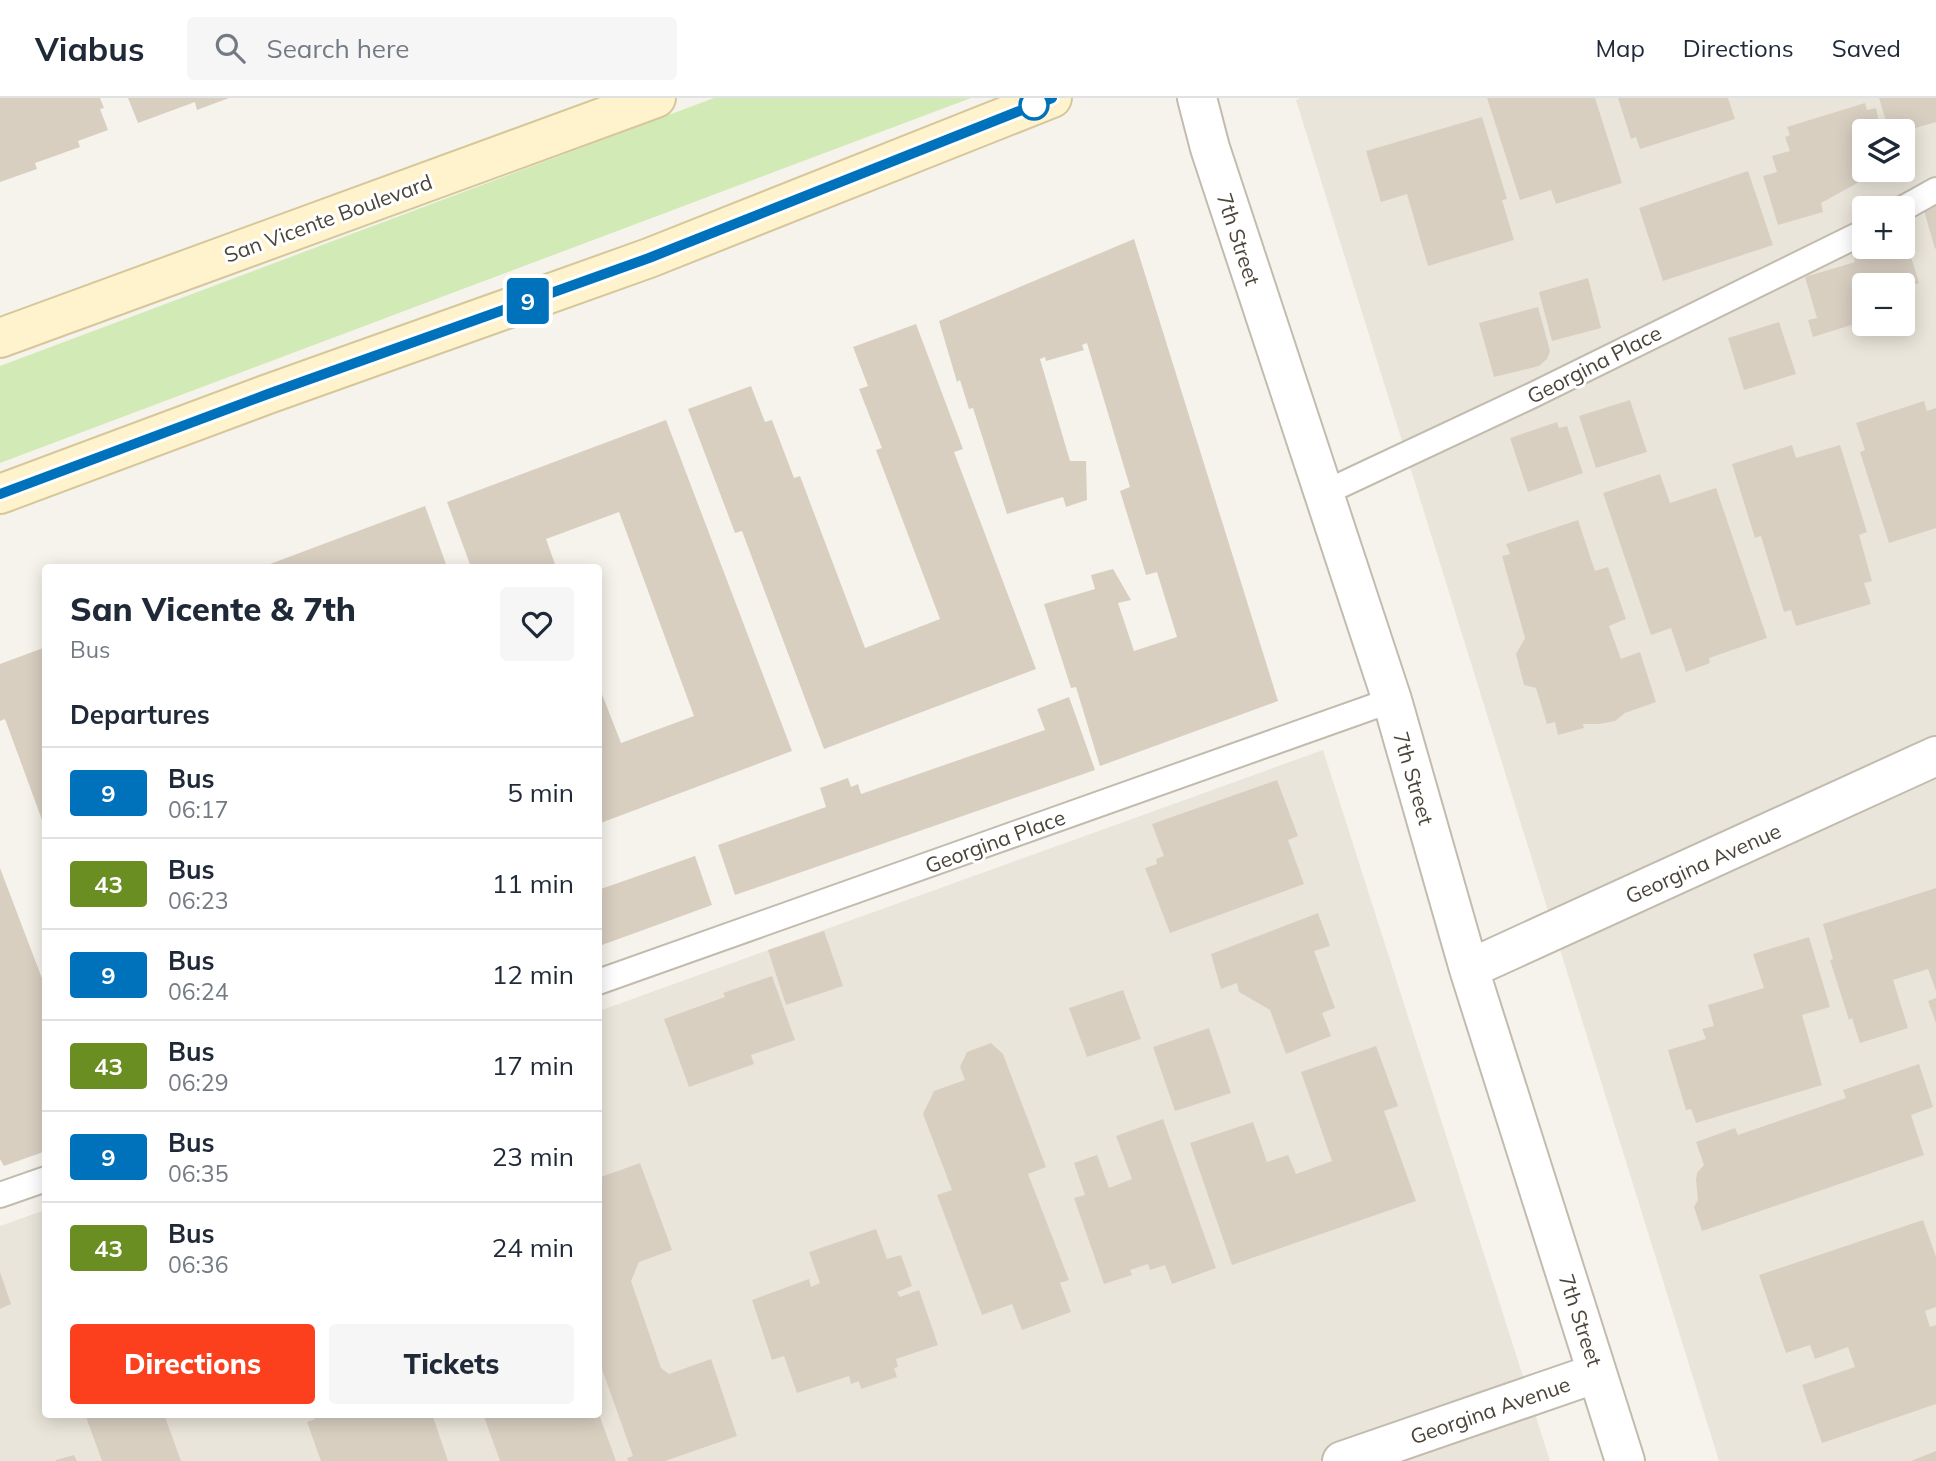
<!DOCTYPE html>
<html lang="en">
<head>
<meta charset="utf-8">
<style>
	body { margin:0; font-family:Mulish,sans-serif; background:#f6f6f7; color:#1f2937; height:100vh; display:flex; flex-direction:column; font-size:26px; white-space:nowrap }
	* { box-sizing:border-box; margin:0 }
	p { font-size:23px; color:#747a83 }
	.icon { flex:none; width:38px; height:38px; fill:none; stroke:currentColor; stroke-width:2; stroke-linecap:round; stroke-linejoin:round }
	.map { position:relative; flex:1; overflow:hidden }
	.details { position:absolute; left:42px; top:466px; width:560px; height:854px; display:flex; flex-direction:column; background:#fff; border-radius:7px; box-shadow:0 4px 18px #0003 }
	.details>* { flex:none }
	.badge { padding:0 14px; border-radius:5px; font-size:24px; line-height:46px }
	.buttons { position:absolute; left:1852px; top:21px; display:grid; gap:14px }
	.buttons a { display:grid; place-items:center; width:63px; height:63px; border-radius:7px; background:#fff; box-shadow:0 4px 18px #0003; font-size:35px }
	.map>.badge { position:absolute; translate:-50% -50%; box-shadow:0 0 0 4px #fff }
	h2 { padding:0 28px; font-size:26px; line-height:63px }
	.round { display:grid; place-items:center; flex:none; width:74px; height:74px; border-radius:7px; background:#f6f6f7 }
	.overview { display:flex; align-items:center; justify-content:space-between; height:119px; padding:0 28px }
	h1 { font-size:33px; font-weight:800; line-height:52px }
	.button { display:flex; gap:14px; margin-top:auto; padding:14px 28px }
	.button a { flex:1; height:80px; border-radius:7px; background:#fc3f1d; color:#fff; font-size:28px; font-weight:800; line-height:80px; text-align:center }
	.button a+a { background:#f6f6f7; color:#1f2937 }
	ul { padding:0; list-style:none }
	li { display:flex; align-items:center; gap:21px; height:91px; padding:0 28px; border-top:2px solid #e0e1e3 }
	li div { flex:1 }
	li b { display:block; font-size:26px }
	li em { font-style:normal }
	li .badge { min-width:77px; font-weight:700; text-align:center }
	header { display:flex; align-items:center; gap:42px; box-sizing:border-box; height:98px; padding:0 35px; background:#fff; border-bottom:2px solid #e0e1e3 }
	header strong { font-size:33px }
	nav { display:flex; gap:38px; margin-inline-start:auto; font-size:24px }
	.search { width:490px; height:63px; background:#f6f6f7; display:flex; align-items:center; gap:18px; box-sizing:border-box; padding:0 24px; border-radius:7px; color:#747a83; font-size:26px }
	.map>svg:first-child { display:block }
	.residential { fill:#eae5da; fill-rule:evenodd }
	.grass { fill:#d2eab5 }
	.building { fill:#d8cfc1 }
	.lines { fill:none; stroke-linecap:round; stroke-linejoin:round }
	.lane-casing { stroke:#c2bbae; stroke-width:28 }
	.street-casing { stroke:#c2bbae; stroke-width:42 }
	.secondary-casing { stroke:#d6c79b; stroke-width:42 }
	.lane { stroke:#fff; stroke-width:24 }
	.street { stroke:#fff; stroke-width:38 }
	.secondary { stroke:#fff3cd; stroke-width:38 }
	.line-casing { stroke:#fff; stroke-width:16 }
	.line { stroke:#0072bc; stroke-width:10 }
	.stop-dot { fill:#fff; stroke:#0072bc; stroke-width:3.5 }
	.labels { text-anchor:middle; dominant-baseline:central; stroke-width:6; stroke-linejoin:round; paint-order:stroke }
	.street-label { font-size:21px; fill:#4b4439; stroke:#fff }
</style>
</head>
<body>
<header>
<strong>Viabus</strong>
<div class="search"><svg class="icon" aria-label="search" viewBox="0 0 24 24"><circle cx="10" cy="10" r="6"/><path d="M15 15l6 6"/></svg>Search here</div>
<nav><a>Map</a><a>Directions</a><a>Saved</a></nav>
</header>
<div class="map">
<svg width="1936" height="1363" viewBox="0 0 1936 1363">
	<rect width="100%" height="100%" fill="#f6f3ec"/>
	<path class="residential" d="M1300 0H1936V1363H1719L1296 2ZM1864 33H1902V72H1864ZM1864 110H1902V149H1864ZM1864 187H1902V226H1864Z
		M1323 652 1550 1363H0V1128L45 1112 46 1316H598L599 913Z"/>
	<path class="grass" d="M714 0H971L0 365V268Z"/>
	<path class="building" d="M0 0H100L104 10 100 11 108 32 78 43 80 49 35 65 37 71 0 84Z
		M128 0H229L197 12 195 4 138 25Z
		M1487 0H1595L1622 85 1556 106 1551 92 1520 102Z
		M1618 0H1728L1735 21 1640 51 1636 39 1631 41Z
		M1879 0H1936V24L1902 34 1889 33Z
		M1865 5 1867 12 1876 10 1881 33H1864V72H1881L1821 105 1823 114 1778 127 1763 78 1777 74 1772 58 1790 53 1785 39 1790 37 1787 29Z
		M1482 19 1507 101 1502 102 1514 142 1428 168 1407 96 1381 104 1366 53Z
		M1748 73 1773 147 1663 183 1639 110Z
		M1936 105V150L1935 151 1923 109Z
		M1905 139 1919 185 1913 187 1915 195 1902 199V187H1864V223L1813 239 1808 222 1817 220 1805 179 1855 164 1853 154 1872 149H1902V140Z
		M1134 141 1278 603 1100 668 1076 589 1071 590 1044 506 1095 491 1091 477 1113 471 1131 502 1118 505 1134 553 1177 539 1157 474 1146 477 1120 393 1130 389 1087 245 1082 247 1084 252 1046 263 1045 259 1040 261 1070 363H1086L1087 402 1066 409 1063 399 1007 416 973 310 969 311 960 282 957 284 939 223Z
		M1588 180 1601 230 1552 243 1539 194Z
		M1538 209 1550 253 1547 261 1539 268 1494 279 1479 225Z
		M1779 224 1796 276 1744 292 1728 240Z
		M916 226 963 351 954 354 1036 571 824 651 742 433 735 435 688 311 751 288 765 324 772 322 794 380 800 378 865 550 940 521 876 352 882 350 859 291 868 288 853 249Z
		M1630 302 1647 354 1596 370 1579 318Z
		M1924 303 1927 313 1936 310V430L1889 445 1860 354 1865 352 1856 325Z
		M666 322 792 653 598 726V586L621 645 694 618 619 414 546 441 556 469H471L447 404Z
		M1557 324 1559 330 1567 328 1583 375 1528 394 1510 340Z
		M1792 347 1796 360 1840 347 1867 434 1859 437 1872 483 1864 485 1871 506 1796 528 1791 512 1784 514 1761 438 1755 440 1732 366Z
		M1660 376 1670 405 1716 390 1767 540 1709 560 1710 565 1686 574 1671 530 1651 537 1603 395Z
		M425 408 447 469H262Z
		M1578 422 1595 473 1608 469 1626 521 1609 528 1621 561 1640 554 1656 604 1625 615 1615 623 1599 626H1583L1584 630 1558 637 1555 624 1547 626 1536 590 1524 587 1516 556 1525 540 1502 458 1510 456 1506 446Z
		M46 549V730H45L5 621 0 623V566Z
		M1069 599 1095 672 735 797 718 747 826 709 820 690 848 680 851 689 858 686 861 696 1045 632 1037 611Z
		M1277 682 1298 738 1288 742 1304 786 1170 835 1145 770 1157 766 1156 761 1164 758 1152 726Z
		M695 758 712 807 602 847 598 837V792Z
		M0 770 46 891V1053L4 1068 0 1061Z
		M1936 790V893L1928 871 1893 882 1908 930 1860 945 1852 920 1849 922 1830 862 1833 861 1823 826Z
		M1318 815 1330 848 1314 853 1335 910 1322 915 1331 938 1286 956 1270 912 1239 894 1237 885 1221 891 1211 856Z
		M824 833 843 888 786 907 768 852Z
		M1809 839 1830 909 1802 917 1822 987 1696 1025 1691 1011 1686 1012 1668 952 1706 941 1702 931 1714 928 1708 907 1764 890 1753 856Z
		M772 878 795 942 751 957 754 966 689 989 664 921 725 899 723 895Z
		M1123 892 1141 941 1087 959 1069 910Z
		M1936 900V925L1928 903Z
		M1209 930 1231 995 1175 1013 1153 949Z
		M991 945 1003 956 1046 1069 1028 1076 1069 1182 1060 1185 1071 1214 1022 1232 1012 1206 982 1217 937 1097 952 1092 923 1016 934 993 965 982 960 969 967 954Z
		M1376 948 1398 1008 1384 1013 1416 1103 1232 1167 1190 1045 1253 1024 1267 1064 1288 1057 1296 1076 1332 1063 1301 974Z
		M1919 966 1933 1009 1911 1017 1924 1057 1702 1133 1694 1109 1698 1102 1696 1082 1697 1075 1704 1067 1696 1044 1735 1030 1738 1037 1846 1000 1843 992Z
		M1163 1021 1216 1170 1172 1186 1165 1167 1150 1172 1148 1166 1130 1172 1132 1177 1104 1186 1074 1100 1085 1097 1074 1065 1097 1057 1109 1090 1132 1081 1116 1038Z
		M640 1065 672 1152 639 1164 631 1183 661 1270 669 1276 711 1261 737 1338 665 1363H628L627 1360 633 1358 598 1260V1080Z
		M1923 1122 1936 1159V1209L1925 1213 1930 1229 1936 1227V1306L1822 1345 1802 1287 1855 1269 1848 1249 1815 1261 1810 1247 1786 1255 1759 1177Z
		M876 1131 887 1161 901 1157 912 1188 897 1194 900 1199 919 1192 938 1247 896 1261 898 1269 894 1270 897 1279 861 1291 859 1283 851 1286 849 1278 797 1295 784 1258 772 1262 752 1202 809 1181 811 1189 820 1185 809 1154Z
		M0 1174 11 1206 0 1211Z
		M85 1316H164L181 1363H102Z
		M313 1316H432L448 1363H321L307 1324 315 1321Z
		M483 1316H599L616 1363H500Z
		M1936 1353V1363H1911Z
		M74 1357 77 1363H56V1362Z"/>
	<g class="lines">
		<g class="lane-casing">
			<path id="lane" d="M1902 111 1936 92
				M1322 396 1533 297 1864 134
				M598 884 1392 602
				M0 1097 46 1081"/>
		</g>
		<g class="street-casing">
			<path id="street" d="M1197 0 1210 50 1392 602 1469 871 1625 1363
				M1469 871 1936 658
				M1342 1363 1597 1275"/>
		</g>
		<g class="secondary-casing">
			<path id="secondary" d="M0 240 656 0
				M0 396 268 296 649 160 1052 0"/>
		</g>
		<use href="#lane" class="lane"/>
		<use href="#street" class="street"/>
		<use href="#secondary" class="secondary"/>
	</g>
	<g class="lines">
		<g class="line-casing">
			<path id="line" d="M0 396 268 296 649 160 1052 0"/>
		</g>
		<use href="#line" class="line"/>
	</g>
	<circle class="stop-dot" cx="1034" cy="7" r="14"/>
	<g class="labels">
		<g class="street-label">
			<text transform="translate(328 120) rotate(-20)">San Vicente Boulevard</text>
			<text transform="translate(1239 141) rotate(72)">7th Street</text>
			<text transform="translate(1594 266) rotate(-27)">Georgina Place</text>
			<text transform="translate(1414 680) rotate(74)">7th Street</text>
			<text transform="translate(995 743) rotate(-20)">Georgina Place</text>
			<text transform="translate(1703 765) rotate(-24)">Georgina Avenue</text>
			<text transform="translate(1581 1222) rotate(72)">7th Street</text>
			<text transform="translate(1490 1312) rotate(-19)">Georgina Avenue</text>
		</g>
	</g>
</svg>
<div class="buttons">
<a><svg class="icon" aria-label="layers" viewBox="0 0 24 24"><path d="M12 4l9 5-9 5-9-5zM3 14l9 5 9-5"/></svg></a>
<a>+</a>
<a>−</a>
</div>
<b class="badge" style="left:528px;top:203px;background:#0072bc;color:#fff">9</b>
<section class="details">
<div class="overview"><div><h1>San Vicente &amp; 7th</h1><p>Bus</p></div><a class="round"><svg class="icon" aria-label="heart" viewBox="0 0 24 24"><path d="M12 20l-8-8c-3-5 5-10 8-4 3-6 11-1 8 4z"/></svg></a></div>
<h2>Departures</h2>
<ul>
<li><span class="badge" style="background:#0072bc;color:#fff">9</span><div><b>Bus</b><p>06:17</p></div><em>5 min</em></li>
<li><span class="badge" style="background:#6b8e23;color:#fff">43</span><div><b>Bus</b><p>06:23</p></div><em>11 min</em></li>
<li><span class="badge" style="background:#0072bc;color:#fff">9</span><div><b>Bus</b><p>06:24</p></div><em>12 min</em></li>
<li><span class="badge" style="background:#6b8e23;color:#fff">43</span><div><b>Bus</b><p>06:29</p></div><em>17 min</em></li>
<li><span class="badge" style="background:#0072bc;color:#fff">9</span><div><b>Bus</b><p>06:35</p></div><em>23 min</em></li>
<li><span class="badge" style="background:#6b8e23;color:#fff">43</span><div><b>Bus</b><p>06:36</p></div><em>24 min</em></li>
</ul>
<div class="button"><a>Directions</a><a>Tickets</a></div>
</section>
</div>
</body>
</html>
